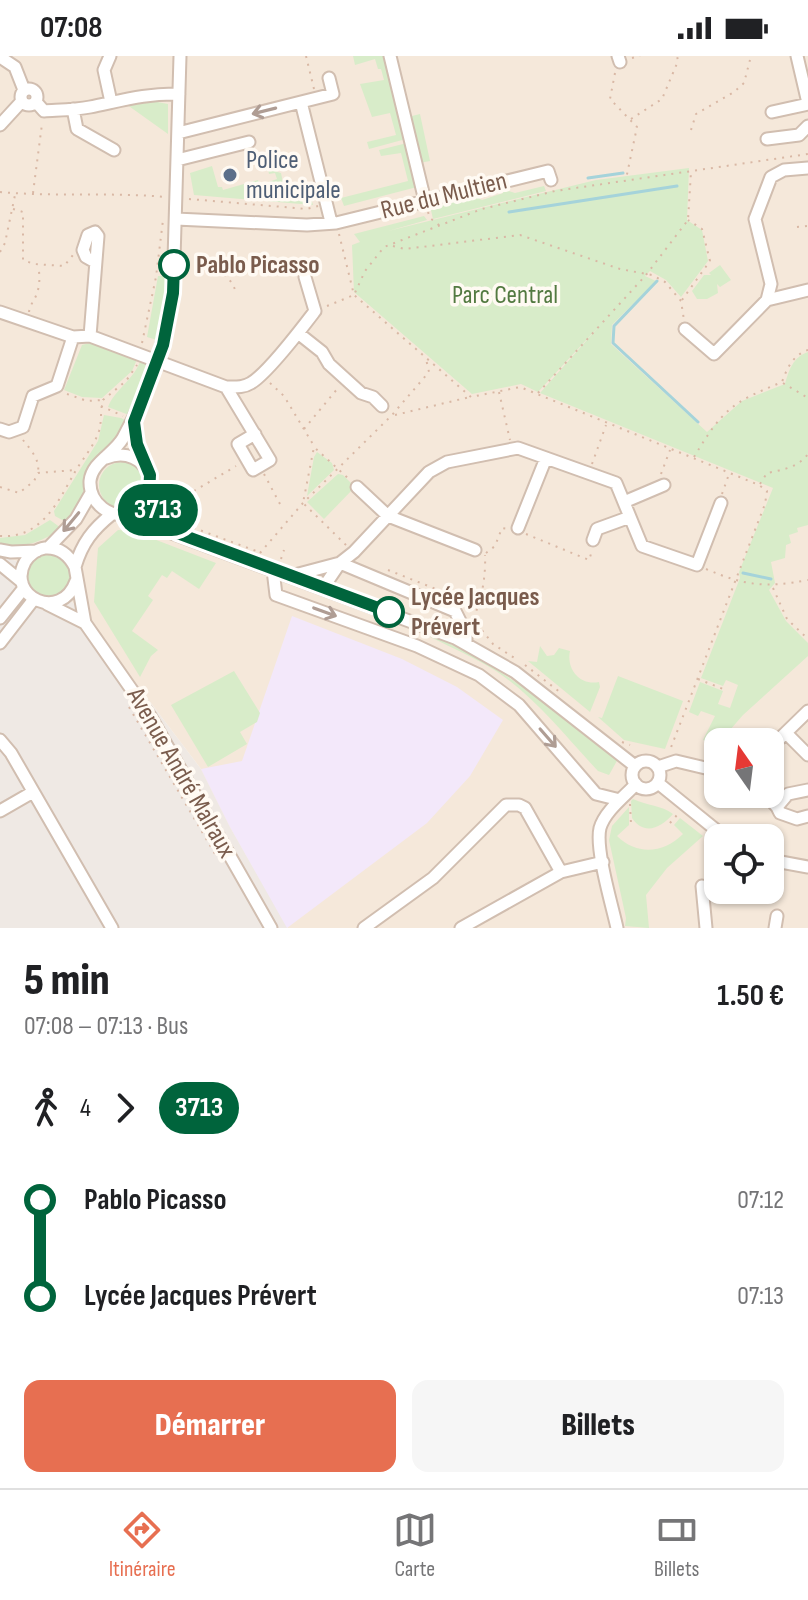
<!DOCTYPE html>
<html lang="fr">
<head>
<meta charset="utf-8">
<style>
	body { margin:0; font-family:"Sofia Sans Condensed",sans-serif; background:#f6f6f6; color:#202124; height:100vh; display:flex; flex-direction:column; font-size:30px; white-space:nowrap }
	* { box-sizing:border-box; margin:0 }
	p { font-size:26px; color:#757577 }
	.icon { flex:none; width:44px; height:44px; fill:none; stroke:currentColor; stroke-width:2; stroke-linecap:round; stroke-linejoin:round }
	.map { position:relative; height:872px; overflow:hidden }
	.side { display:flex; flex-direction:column; background:#fff; flex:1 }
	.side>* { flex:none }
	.badge { padding:0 16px; border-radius:26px; font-size:28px; line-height:52px }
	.needle { width:52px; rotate:346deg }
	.buttons { position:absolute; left:704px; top:672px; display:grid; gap:16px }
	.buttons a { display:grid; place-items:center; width:80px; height:80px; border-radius:16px; background:#fff; box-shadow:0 2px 6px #0004; font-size:40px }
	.map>.badge { position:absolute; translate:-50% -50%; box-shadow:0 0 0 4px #fff }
	.legs { display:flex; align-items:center; gap:12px; height:88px; padding:0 24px; font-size:26px }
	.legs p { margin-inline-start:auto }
	.head { display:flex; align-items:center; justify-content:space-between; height:136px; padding:0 24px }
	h1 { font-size:44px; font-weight:800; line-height:60px }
	.button { display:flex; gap:16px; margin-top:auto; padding:16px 24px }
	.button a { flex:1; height:92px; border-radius:16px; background:#e76f51; color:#fff; font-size:32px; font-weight:800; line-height:92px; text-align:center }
	.button a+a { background:#f6f6f6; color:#202124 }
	ul { padding:0 24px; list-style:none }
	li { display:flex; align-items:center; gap:28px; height:96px; font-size:30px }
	li i { display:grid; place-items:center; width:12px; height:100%; margin:0 10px; background:currentColor }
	li i::after { content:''; width:20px; height:20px; margin:-10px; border:6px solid; border-radius:50%; background:#fff }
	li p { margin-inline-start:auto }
	li:first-child i { background:linear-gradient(#0000 50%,currentColor 0) }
	li:last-child i { background:linear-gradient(currentColor 50%,#0000 0) }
	.status { display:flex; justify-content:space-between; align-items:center; height:56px; padding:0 40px; background:#fff; direction:ltr }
	.status svg { height:22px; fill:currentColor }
	.dock { display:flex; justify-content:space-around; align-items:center; height:112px; border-top:2px solid #e0e0e0; background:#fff; font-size:22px; color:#757577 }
	.dock a { display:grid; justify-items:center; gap:4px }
	.dock .selected { color:#e76f51 }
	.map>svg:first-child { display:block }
	.residential { fill:#f5e8da; fill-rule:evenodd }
	.industrial { fill:#efe9e4 }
	.education { fill:#f3e8fa }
	.green { fill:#d8ecc9 }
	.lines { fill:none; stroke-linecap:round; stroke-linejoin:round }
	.stream { stroke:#a5d3da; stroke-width:3 }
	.minor-casing { stroke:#d1beb0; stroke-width:15 }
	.path { stroke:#d9b8a5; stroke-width:2; stroke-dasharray:2 6; stroke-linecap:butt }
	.minor { stroke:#fff; stroke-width:11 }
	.oneway { stroke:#af9d94 }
	.line-1-casing { stroke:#fff; stroke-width:18 }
	.line-1 { stroke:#00643c; stroke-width:12 }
	.service-dot { fill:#5c6f8a; stroke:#fffaf3; stroke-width:3 }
	.stop-1-dot { fill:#fff; stroke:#00643c; stroke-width:4 }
	.labels { text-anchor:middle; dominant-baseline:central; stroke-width:7; stroke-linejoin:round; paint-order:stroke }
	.service-label { font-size:26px; fill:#4e5e75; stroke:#fffaf3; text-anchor:start }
	.street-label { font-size:26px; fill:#7a5c4d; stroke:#fffaf3 }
	.stop-label { font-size:26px; font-weight:bold; fill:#7a5c4d; stroke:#fffaf3; text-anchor:start }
	.park-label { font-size:26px; fill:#537a41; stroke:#fffaf3 }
</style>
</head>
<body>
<div class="status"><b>07:08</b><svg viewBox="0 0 49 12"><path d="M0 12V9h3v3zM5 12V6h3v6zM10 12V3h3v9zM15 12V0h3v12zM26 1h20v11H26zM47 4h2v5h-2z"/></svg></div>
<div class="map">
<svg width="808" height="872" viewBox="0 0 808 872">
	<rect width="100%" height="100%" fill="#fdf6ec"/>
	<path class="residential" d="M0 0H808V872H288L230 771 201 713 113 597 49 517 0 499ZM718 686H770V738H718ZM718 782H770V834H718Z"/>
	<path class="industrial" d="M0 499 49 517 113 597 201 713 230 771 288 872H0Z"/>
	<path class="education" d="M292 560 402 603 457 631 503 664 470 720 427 767 287 872 230 771 201 713 242 705Z"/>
	<path class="green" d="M353 0H387L406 83 369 93 367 86 396 79 390 57 372 61 360 28 384 24 381 13H378L375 3 355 9Z
		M152 45 168 48V78L126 48Z
		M420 58 430 105 419 107 408 61Z
		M407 87 417 131 344 150 341 142 408 125 401 97 381 100 379 94Z
		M212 110 218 131H222L223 134 258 124 260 129 277 123 275 117 269 118 268 113 281 117 283 127 288 128 290 138 310 139 313 149 194 139 190 117Z
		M689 112 687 164 702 174 708 205 681 241 666 224 650 215 645 220 656 225 612 269 611 288 707 376 742 345 785 328C789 314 793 301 808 296V469L797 472 798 476 789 479 791 487 786 489 785 502 771 506 775 527 769 534 786 565 808 587V600L743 659 710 697 707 696 711 687 703 684 715 660 701 655 698 660 689 656 700 626 723 635 718 648 730 652 738 629 726 624 723 630 701 622 740 522 739 516 773 432 540 337 602 267 538 336 521 328 472 338 354 236 352 189 360 186 354 178 424 160 427 164 388 175 596 124Z
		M544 130 546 135 433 163 430 150 478 138 480 143 482 144 503 137V133L515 137Z
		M720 209 731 224 720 231 717 228 718 237 707 243H697L692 235 704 219H711L709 217Z
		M158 220H167V227L157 284 147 281Z
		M97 285 138 301 132 315 102 342 82 341 64 334 82 289Z
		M141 303 147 306V316L129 359 108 351C115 333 135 323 141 303Z
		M104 359 121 362 127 365 118 384 90 409 81 446 66 466 55 460 54 455 98 385Z
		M317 396 332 407 334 414 307 440 314 401Z
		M99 429a23 23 0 1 1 46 0a23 23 0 1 1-46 0Z
		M338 418 343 419 355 431 324 463 307 446Z
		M50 464 61 472C44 486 22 492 0 491V482L25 479Z
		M118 474 133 475 216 507 199 533 172 515 167 522 162 519 148 540 153 544 132 575 158 594 151 600 140 621 94 546 98 492Z
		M26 519a23 23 0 1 1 46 0a23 23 0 1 1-46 0Z
		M431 579C504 611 556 655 618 703L609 719 598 715C566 681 535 641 496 615 475 602 453 592 430 581Z
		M540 590 547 600 554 599 559 592 570 595C566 613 580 630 599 626L600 631 590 656 528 605 537 606Z
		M234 615 260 657 257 666 240 676 247 688 208 711 171 649Z
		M618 620 683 645 665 693 624 684 598 661 602 662Z
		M633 743C648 750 661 749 673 758 661 772 644 780 632 762L631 745Z
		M629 751V769L617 780C637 800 664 797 683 778L674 769 680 762 703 780 667 812 646 839 649 872 625 870 626 862 609 784 612 770Z"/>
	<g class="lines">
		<path class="stream" d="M588 122 623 117
			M509 156 677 130
			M657 225 614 270 613 287 698 366
			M743 517 771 523"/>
		<g class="minor-casing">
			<path id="minor" d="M110 0 104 14 111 46
				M390 0 425 145
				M618 0 620 6
				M797 0 808 47
				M0 1 15 11 24 34
				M21 41a8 8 0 1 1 16 0a8 8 0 1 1-16 0Z
				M36 46 44 55C59 54 75 54 90 51 120 45 147 37 179 38
				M301 46 333 38 329 22
				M73 53 77 73 114 94
				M772 56 808 48
				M0 69 22 45
				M178 77 301 46 331 166
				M767 83 799 79 808 70
				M177 104 249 86
				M176 163 307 169 336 167 548 115 551 124
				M767 244 808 234
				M0 256 73 281
				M685 273 714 298 767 244 771 228 755 163 771 121 784 114 808 112
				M298 277 322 296 329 308 361 337 373 341 382 350
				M90 280 98 180 95 176 88 179 83 194 86 201 95 206
				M226 331 270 404 253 414 238 388 255 378
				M134 366 137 388 144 408
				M0 373 9 376 23 371 33 340 57 330 73 281 90 280 226 331C235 331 243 332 251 327 268 317 302 272 315 255L305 221
				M106 402C148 386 169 442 132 456 111 465 89 447 90 425 92 406 114 398 123 382 149 334 164 292 173 237L180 0
				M357 431 388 460 475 494
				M149 439 162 462 177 477
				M624 446 664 429
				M123 459 455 582 515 616 635 710
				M518 472 546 402
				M593 484 597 473 630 461
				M48 492 76 463 91 437
				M0 494 11 496 37 495
				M340 507 455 555 466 577V588
				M0 508 22 526
				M75 511C82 487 93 473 112 458
				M273 514 276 539 417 590 479 619 519 649 596 738 620 744
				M291 520 340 507
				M76 525C61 567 6 541 25 506 29 499 37 493 45 492 60 491 69 499 75 511L85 567 150 660 271 872
				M323 532 340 507 354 496 429 416 447 406 518 392 616 427 642 490 697 509 721 447
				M47 548 85 567
				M0 562 24 532
				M0 587 34 543
				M786 677 808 699
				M0 684 11 697 112 872
				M770 692 808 655
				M632 719a14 14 0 1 1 28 0a14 14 0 1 1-28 0Z
				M658 711 676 705 718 715
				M658 727 726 782
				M808 734 788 738 777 751 780 757 797 763 808 760
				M765 738 777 751
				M0 755 33 736
				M770 804 808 811
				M702 830 706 872
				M364 872 433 822 506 749H519L525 752 561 816
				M461 872 561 816 603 806
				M617 872C612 849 595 793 600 772 605 755 624 741 636 728
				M775 872 777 860"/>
		</g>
		<path class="path" d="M306 0 314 33
			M632 2 640 0
			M615 17 610 43 637 71 626 123
			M631 63 662 43 678 5 677 0
			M691 74 696 58 734 36 744 27 751 0
			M0 136C56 141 111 136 166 141
			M33 137 42 68
			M189 143 307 153 318 150
			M13 153 23 156V204L34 208 64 210 73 199
			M428 156 430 162 439 169
			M797 171 808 170
			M339 178 354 239 471 341 520 331 759 429 767 435 765 448 670 694
			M393 190 405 193 520 179 620 213 652 219 665 226 681 245 684 264
			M0 196 5 187 15 139
			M186 209C208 210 228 213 236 236
			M682 244 710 205 702 173 688 164
			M327 250 354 239 365 215 384 191 482 153 555 135 808 98
			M29 256C30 248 35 244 37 237 40 229 40 218 38 210
			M142 287 156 221 163 164
			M270 327 284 340 314 390
			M783 327 808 342
			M499 336 510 384
			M538 337 646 219 688 164 691 116
			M67 338 87 345 103 344
			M101 350 123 360
			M395 359 470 341
			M304 373 338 332
			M23 384C30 393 40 403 38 416
			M694 401C723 353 731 347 782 326 787 312 793 299 808 294
			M592 408 606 369
			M264 418 280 448
			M661 418 670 394
			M760 428 767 417C782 414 799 411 808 398
			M0 431 19 437 34 425 38 417 75 414
			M194 435 236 410
			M722 438 729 418
			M186 469 259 496
			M526 478 589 504 592 495
			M0 480C42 483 59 444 76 414 84 401 94 390 99 375 102 365 100 354 103 344L126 325 137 309
			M346 489 303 447 314 391 350 424
			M260 497 303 447 392 359 429 316 426 303
			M486 497 495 490 502 472 509 473
			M281 503 284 494
			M706 513C746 530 765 532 808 524
			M388 514 461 543 462 546
			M773 532 787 563 808 583
			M462 542 471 538
			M472 562 493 588 516 603
			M473 562C482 545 486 518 485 499
			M525 609 561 637
			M698 623 723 633
			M129 651 215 798
			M622 686 630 689
			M630 748 631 768
			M670 767 677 759"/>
		<use href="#minor" class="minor"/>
	</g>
	<defs><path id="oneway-shaft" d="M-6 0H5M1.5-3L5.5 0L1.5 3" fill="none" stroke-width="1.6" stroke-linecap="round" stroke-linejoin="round" transform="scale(2)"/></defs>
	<g class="oneway">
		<use href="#oneway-shaft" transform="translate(264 55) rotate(166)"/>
		<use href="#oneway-shaft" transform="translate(71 466) rotate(130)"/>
		<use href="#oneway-shaft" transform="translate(325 556) rotate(20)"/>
		<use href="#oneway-shaft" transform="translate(548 682) rotate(49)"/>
	</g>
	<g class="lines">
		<g class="line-1-casing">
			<path id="line-1" d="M174 209 173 237 163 289 134 366 137 388 150 419 149 439 162 462 177 477 389 556"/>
		</g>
		<use href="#line-1" class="line-1"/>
	</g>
	<circle class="service-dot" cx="230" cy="119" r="8"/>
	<g class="stop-1-dot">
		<circle cx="174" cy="209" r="14"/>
		<circle cx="389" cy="556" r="14"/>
	</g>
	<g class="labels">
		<g class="service-label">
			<text x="246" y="104">Police<tspan x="246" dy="30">municipale</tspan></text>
		</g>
		<g class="street-label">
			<text transform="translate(444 140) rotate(-14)">Rue du Multien</text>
			<text transform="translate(181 717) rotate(60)">Avenue André Malraux</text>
		</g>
		<g class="stop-label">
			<text x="196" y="209">Pablo Picasso</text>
			<text x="411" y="541">Lycée Jacques<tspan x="411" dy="30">Prévert</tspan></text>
		</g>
		<g class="park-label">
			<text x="505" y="239">Parc Central</text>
		</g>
	</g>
</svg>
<div class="buttons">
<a><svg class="needle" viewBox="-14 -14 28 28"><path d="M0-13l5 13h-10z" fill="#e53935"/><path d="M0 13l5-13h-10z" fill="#757577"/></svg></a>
<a><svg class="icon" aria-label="locate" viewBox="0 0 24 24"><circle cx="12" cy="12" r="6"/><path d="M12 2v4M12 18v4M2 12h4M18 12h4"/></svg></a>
</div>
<b class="badge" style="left:158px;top:454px;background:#00643c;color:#fff">3713</b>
</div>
<section class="side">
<div class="head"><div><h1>5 min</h1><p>07:08 – 07:13 · Bus</p></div><b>1.50 €</b></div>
<div class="legs"><svg class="icon" aria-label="walk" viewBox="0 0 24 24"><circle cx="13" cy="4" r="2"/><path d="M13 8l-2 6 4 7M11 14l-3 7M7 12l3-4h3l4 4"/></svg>4<svg class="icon" aria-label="forward" viewBox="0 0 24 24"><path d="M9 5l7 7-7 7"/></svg><b class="badge" style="background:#00643c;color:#fff">3713</b></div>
<ul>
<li><i style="color:#00643c"></i><b>Pablo Picasso</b><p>07:12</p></li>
<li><i style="color:#00643c"></i><b>Lycée Jacques Prévert</b><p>07:13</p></li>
</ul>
<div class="button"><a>Démarrer</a><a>Billets</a></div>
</section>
<nav class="dock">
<a class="selected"><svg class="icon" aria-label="directions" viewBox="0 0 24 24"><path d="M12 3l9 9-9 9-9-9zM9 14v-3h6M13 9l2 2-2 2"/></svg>Itinéraire</a>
<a><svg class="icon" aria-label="map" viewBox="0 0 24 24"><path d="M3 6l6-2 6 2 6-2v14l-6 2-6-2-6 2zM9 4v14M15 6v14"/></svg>Carte</a>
<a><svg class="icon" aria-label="tickets" viewBox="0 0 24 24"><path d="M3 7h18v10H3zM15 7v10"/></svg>Billets</a>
</nav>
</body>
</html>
